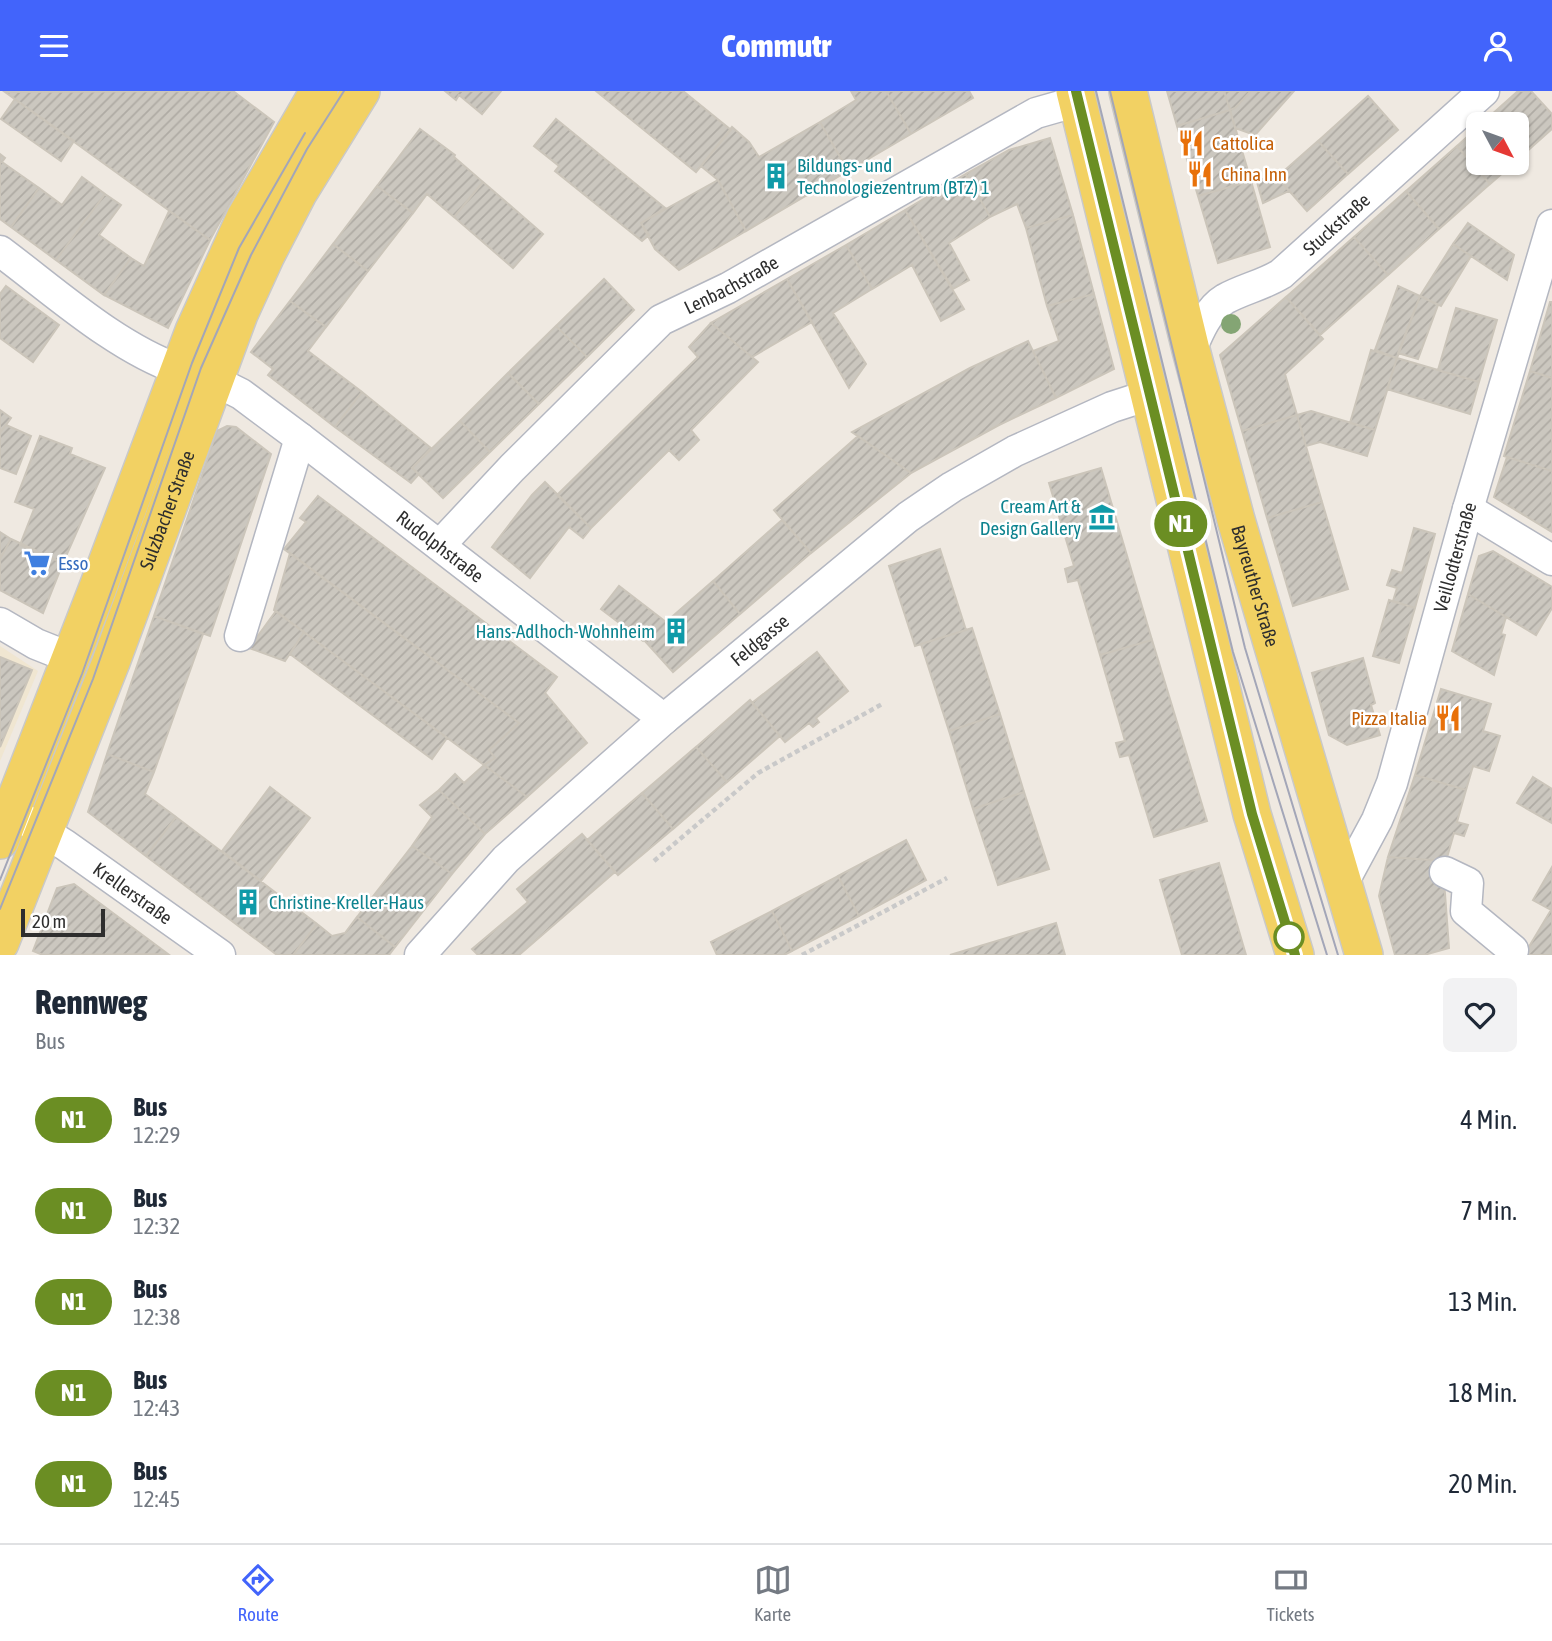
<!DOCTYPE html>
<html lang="de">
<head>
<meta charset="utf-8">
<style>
	body { margin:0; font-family:"Asap Condensed",sans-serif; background:#f2f2f3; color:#1f2937; height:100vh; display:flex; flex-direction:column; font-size:26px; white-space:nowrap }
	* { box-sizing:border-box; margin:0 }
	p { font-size:23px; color:#747a83 }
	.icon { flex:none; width:38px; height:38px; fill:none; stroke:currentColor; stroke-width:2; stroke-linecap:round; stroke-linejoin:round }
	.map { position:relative; height:864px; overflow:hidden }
	.drawer { display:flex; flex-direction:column; background:#fff; flex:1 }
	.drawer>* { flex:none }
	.badge { padding:0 14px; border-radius:23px; font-size:24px; line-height:46px }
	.needle { width:46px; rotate:131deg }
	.controls { position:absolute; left:1466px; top:21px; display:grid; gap:14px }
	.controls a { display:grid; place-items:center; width:63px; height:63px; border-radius:10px; background:#fff; box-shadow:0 2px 5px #0004; font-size:35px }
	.scale { position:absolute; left:21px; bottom:18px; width:84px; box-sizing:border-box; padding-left:7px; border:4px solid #2e2e2e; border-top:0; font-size:19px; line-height:24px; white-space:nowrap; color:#2e2e2e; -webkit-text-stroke:5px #fff; paint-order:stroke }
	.map>.badge { position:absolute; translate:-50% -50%; box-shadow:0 0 0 4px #fff }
	.round { display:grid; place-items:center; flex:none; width:74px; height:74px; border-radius:10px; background:#f2f2f3 }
	.headline { display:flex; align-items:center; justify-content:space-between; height:119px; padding:0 35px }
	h1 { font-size:33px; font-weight:800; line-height:52px }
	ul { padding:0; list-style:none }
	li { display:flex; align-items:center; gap:21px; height:91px; padding:0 35px }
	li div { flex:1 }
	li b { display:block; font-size:26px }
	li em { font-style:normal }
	li .badge { min-width:77px; font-weight:700; text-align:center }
	header { display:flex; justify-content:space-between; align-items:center; height:91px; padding:0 35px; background:#4264fb; color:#fff; font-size:32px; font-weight:800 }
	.dock { display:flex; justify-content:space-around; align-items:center; height:98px; border-top:2px solid #e0e1e3; background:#fff; font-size:19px; color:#747a83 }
	.dock a { display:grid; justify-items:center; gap:4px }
	.dock .on { color:#4264fb }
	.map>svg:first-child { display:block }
	.education { fill:#f0e6d1 }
	.building { fill:url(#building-hatch); stroke:#cbc5ba; stroke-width:2 }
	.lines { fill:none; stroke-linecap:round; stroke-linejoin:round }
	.minor-casing { stroke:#b4b7c1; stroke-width:33 }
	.major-casing { stroke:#c9c9c9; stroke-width:40 }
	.path { stroke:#c9c9c9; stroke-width:4.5; stroke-dasharray:5 3.5; stroke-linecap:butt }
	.minor { stroke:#fff; stroke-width:30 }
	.major { stroke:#f2d163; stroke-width:37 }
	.tram { stroke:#a3a6b8; stroke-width:2 }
	.tree { fill:#84a574 }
	.line-casing { stroke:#fff; stroke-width:16 }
	.line { stroke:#6b8e23; stroke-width:10 }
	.stop-dot { fill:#fff; stroke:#6b8e23; stroke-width:3.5 }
	.labels { text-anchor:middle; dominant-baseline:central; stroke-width:5; stroke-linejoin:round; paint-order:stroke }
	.food-label { font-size:19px; fill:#c56008; stroke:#fff; text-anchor:start }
	.culture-label { font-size:19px; fill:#0d838f; stroke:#fff; text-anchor:start }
	.street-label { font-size:19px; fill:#2e2e2e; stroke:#fff }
	.shop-label { font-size:19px; fill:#366cbe; stroke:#fff; text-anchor:start }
</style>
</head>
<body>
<header><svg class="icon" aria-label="menu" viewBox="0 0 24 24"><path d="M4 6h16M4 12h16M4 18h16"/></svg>Commutr<svg class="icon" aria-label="person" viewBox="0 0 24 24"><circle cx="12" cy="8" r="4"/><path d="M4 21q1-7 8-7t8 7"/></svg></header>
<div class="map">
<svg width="1552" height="864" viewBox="0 0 1552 864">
	<defs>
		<pattern id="building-hatch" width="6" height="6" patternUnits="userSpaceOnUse" patternTransform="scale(1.75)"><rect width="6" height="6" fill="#cbc7bf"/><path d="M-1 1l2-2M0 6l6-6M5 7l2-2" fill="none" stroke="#afaba4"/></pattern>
	</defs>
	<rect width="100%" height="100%" fill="#efe9e1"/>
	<path class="education" d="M0 555 38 580 0 670Z"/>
	<path class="building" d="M233 0 274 31 210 149 5 1Z
		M445 0H501L482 23 459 4 456 9Z
		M596 0H683L731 39 696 81Z
		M851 0H886L911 43 848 80 820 31 856 9Z
		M886 0H969L973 7 911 43Z
		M1167 0H1224L1230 19 1177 35Z
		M1224 0H1251L1235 17 1230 19Z
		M1251 0H1294L1255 44 1235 37 1230 19 1235 17Z
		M1518 0H1531L1552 23V38L1517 69V33H1481Z
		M1368 5 1398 39 1348 83 1318 50Z
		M15 8 74 50 61 70 1 28Z
		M1230 19 1251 90 1198 105 1177 35Z
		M556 28 665 117 641 132 649 144 642 150 555 80 559 75 534 55Z
		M820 31 848 80 746 140 718 89 701 75 732 36 749 51 759 66Z
		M1479 35V72H1514L1490 93 1457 55Z
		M420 38 455 64 454 66 483 91 454 126 427 103 413 122 377 95Z
		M1050 47 1073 124 1026 137 1017 113 990 126 966 83 1009 59Z
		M1318 50 1348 83 1307 120 1277 86Z
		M1457 55 1490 93 1439 138 1406 100Z
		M0 63 5 67 2 71 39 97 11 136 0 128Z
		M1274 82 1289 100 1263 112 1257 91Z
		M966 83 990 126 949 152 969 189 953 198 905 119Z
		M82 86 105 103 56 169 11 136 39 97 62 114Z
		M718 89 746 140 679 179 655 158 641 132Z
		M1251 90 1270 156 1218 172 1198 105Z
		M483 91 543 143 513 177 454 126Z
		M377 95 413 122 368 180 333 153Z
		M1406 100 1439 138 1388 184 1354 146Z
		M105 103 121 114 99 144 131 167 104 204 56 169Z
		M905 119 964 218 941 230 912 174 872 198 846 154Z
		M169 120 210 149 168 237 104 204 131 167 144 175Z
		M1073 124 1094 203 1047 215 1026 137Z
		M1468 132 1514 164 1507 189 1453 153Z
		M1354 146 1388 184 1320 244 1286 206Z
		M333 153 368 180 326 236 290 210Z
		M1453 153 1471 165 1441 215 1420 205Z
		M846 154 872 198 833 222 866 273 849 297 787 188Z
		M604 188 634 219 587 266 556 235Z
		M787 188 812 231 752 266 711 232Z
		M6 195 59 234 33 271 0 247V203Z
		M1398 195 1420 205 1397 267 1375 259Z
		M1094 203 1114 278 1056 307 1033 260 1059 250 1047 215Z
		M1420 205 1438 214 1418 268 1398 262Z
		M1286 206 1323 248 1285 283 1297 324 1242 340 1220 264Z
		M290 210 326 236 308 260 362 301 335 336 268 284 273 278 251 261Z
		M1550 211H1552V287L1530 280Z
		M1456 217 1497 229 1479 291 1438 279Z
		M711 232 758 271 691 339 699 349 679 369 669 359 591 437 557 404 698 266 689 256Z
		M556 235 587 266 539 313 508 282Z
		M1028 250 1056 307 999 334 911 382 852 341 970 277Z
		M1371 259 1397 267 1375 339 1350 332Z
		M1397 267 1479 291 1470 323 1387 298Z
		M1530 280 1552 287V380L1504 365Z
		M508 282 539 313 490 361 460 330Z
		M362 301 431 357 412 377 419 383 411 392 335 336Z
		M0 319 11 327 0 342Z
		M1311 320 1375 339 1367 365 1320 351 1306 355 1297 324Z
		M1297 324 1322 411 1267 427 1242 340Z
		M460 330 490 361 443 407 412 377Z
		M6 334 31 345 16 383 0 377V342Z
		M227 335 236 336 271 363 210 545 154 525 217 340Z
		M40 345 72 357 70 363 105 377 63 472 20 454 34 418 15 411Z
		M858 345 911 382 811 462 774 419Z
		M1507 366 1552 380V441L1494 406Z
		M1101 377 1152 549 1100 564 1078 489 1068 491 1065 478 1074 475 1049 392Z
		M545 391 591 437 583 447 569 436 530 487 492 456 532 404Z
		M318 405 557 586 545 602 587 652 527 706 484 674 495 667 489 659 519 632 284 458 306 431 300 427Z
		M1322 411 1348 498 1293 515 1267 427Z
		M782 429 811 462 740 523 713 490Z
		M1414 437 1435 443 1415 517 1393 510 1397 497 1387 494 1392 479 1402 482Z
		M0 441 11 448 0 468Z
		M11 448 63 472 43 522 0 499V468Z
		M940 458 966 539 915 555 889 475Z
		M1493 460 1552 496V517L1536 544 1468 503 1479 465Z
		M290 462 519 632 489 659 495 667 484 674 274 519Z
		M713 490 740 523 673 581 644 549 643 550 601 518 619 495 666 531Z
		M1468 503 1506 526 1501 543 1505 544 1494 584 1452 560Z
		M1389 509 1415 517 1399 572 1373 565Z
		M276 520 304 541 285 570 249 557Z
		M154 525 203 543 154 681 107 663Z
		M972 537 1000 623 949 640 921 553Z
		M304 541 447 647 432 668 290 563Z
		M1152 549 1207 730 1154 746 1129 664 1120 666 1116 652 1125 650 1100 564Z
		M817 561 848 600 816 627 819 631 813 636 809 632 785 651 752 612Z
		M0 566 32 579 0 656Z
		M1363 567 1375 612 1371 614 1380 644 1347 654 1329 644 1312 582Z
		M1441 598 1491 613 1483 640 1500 645 1489 680 1473 675 1466 699 1415 684Z
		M750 609 780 645 727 691 696 656Z
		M1000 623 1024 701 973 718 949 640Z
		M696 656 727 691 673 738 642 702Z
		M107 663 154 681 145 703 176 726 146 765 88 721Z
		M484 674 527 706 485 743 439 699 455 683 464 692Z
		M1415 684 1466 699 1457 731 1468 734 1464 745 1454 742 1446 770 1388 766Z
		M1533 686 1552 698V732L1517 712Z
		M270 696 310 727 261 790 222 760Z
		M439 699 485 743 452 783 412 755 432 726 420 714Z
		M1024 701 1049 778 998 794 973 718Z
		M642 702 673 738 618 784 587 749Z
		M176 726 317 833 293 864H277L146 765Z
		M582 743 615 781 519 864H478L472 858 528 811 517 798Z
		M906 749 926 789 859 825 838 785Z
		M412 755 452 783 395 856 357 826Z
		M1388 766 1446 770 1444 789 1449 857 1424 864H1395L1379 805Z
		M1219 772 1246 864H1182L1160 789Z
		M1552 776V864H1524L1551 819 1533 809Z
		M838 785 859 825 792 860 772 820Z
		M74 793 168 863 43 864 33 860 57 797Z
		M772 820 792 860 784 864H717L711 851Z
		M357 826 395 856 389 864H293L317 833 332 845 345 842Z
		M1056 832 1065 864H950Z"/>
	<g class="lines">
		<g class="minor-casing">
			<g id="minor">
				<path d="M0 160C55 201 115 256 180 279"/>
				<path id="s1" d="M1191 259C1198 242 1208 218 1225 208 1243 198 1263 194 1281 183L1484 0"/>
				<path id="s2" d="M213 289 241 303 300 347 664 628"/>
				<path d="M1468 418 1552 469"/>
				<path id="s3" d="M440 454 512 377 661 229 728 197 1036 22 1078 10"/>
				<path d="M0 532 36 553 71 567"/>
				<path d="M240 545 300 347"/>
				<path id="s4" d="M11 720 65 754 220 864"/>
				<path d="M1445 781 1468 792 1466 820 1513 859"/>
				<path id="s5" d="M1343 792 1377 729 1392 692 1468 418 1552 134"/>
				<path id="s6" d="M420 864 506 768 664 628 908 426 952 396 1015 360 1112 316 1149 304"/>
			</g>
		</g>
		<g class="major-casing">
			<g id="major">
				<path d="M1075 0 1252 723 1295 864"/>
				<path id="s7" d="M1128 0 1191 259 1236 429 1364 864"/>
				<path d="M0 749 97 499 194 240 245 127 319 0"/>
				<path id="s8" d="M0 852 111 571 239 223 266 164 298 102 361 0"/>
			</g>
		</g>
		<path class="path" d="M654 770 758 682 884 612
			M802 864 947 787"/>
		<use href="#minor" class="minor"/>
		<use href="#major" class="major"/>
		<path class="tram" d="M1096 0 1233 561 1327 864
			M1110 0 1245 557 1338 864
			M0 789 82 583 192 272 239 157 305 42
			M0 818 93 588 201 277 251 164 307 58 344 0"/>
	</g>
	<circle class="tree" cx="1231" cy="233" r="10"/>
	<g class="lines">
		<g class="line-casing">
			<path id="line" d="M1076 0 1252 723 1295 864"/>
		</g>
		<use href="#line" class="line"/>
	</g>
	<defs>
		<g id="restaurant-bare" transform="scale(2.1)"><path d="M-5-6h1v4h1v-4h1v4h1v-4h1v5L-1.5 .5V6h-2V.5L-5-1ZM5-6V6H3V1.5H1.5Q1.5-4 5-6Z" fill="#e8710a" stroke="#fff" stroke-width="2.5" paint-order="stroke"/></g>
		<g id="building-bare" transform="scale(2.1)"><path d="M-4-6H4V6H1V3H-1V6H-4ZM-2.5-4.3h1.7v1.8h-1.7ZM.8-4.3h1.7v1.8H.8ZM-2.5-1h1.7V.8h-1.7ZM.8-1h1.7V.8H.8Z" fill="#0f9aa8" stroke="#fff" stroke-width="2.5" paint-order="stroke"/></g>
		<g id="museum-bare" transform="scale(2.1)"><path d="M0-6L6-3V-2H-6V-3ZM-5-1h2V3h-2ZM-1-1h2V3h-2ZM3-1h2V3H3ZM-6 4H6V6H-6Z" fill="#0f9aa8" stroke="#fff" stroke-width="2.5" paint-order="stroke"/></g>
		<g id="supermarket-bare" transform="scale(2.1)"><path d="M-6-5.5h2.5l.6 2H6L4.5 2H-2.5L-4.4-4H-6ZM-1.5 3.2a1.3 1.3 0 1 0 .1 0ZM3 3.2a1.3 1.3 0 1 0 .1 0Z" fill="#3f7fe0" stroke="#fff" stroke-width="2.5" paint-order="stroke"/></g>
	</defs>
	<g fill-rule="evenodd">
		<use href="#restaurant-bare" x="1191" y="52"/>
		<use href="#restaurant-bare" x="1200" y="83"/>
		<use href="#building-bare" x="776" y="85"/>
		<use href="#museum-bare" x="1102" y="426"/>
		<use href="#supermarket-bare" x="37" y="472"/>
		<use href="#building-bare" x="676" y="540"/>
		<use href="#restaurant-bare" x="1448" y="627"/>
		<use href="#building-bare" x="248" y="811"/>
	</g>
	<circle class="stop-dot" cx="1289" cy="846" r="14"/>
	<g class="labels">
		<g class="food-label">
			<text x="1212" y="52">Cattolica</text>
			<text x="1221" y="83">China Inn</text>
			<text x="1427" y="627" text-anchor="end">Pizza Italia</text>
		</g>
		<g class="culture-label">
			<text x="797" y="74">Bildungs- und<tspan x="797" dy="22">Technologiezentrum (BTZ) 1</tspan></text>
			<text x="1081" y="415" text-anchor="end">Cream Art &amp;<tspan x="1081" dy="22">Design Gallery</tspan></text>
			<text x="655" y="540" text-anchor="end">Hans-Adlhoch-Wohnheim</text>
			<text x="269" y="811">Christine-Kreller-Haus</text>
		</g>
		<g class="street-label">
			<text stroke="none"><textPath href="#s1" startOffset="198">Stuckstraße</textPath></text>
			<text stroke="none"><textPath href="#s3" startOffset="394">Lenbachstraße</textPath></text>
			<text stroke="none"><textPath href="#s8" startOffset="464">Sulzbacher Straße</textPath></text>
			<text stroke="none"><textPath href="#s2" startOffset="282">Rudolphstraße</textPath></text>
			<text stroke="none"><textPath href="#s5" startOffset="346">Veillodterstraße</textPath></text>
			<text stroke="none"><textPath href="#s7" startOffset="511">Bayreuther Straße</textPath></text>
			<text stroke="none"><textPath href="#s6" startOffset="464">Feldgasse</textPath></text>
			<text stroke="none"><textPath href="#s4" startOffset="147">Krellerstraße</textPath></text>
		</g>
		<g class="shop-label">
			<text x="58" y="472">Esso</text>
		</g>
	</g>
</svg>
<div class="controls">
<a><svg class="needle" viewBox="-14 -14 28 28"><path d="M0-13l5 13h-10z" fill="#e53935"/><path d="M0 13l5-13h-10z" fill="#747a83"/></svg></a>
</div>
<div class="scale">20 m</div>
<b class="badge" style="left:1181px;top:433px;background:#6b8e23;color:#fff">N1</b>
</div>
<section class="drawer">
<div class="headline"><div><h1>Rennweg</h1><p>Bus</p></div><a class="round"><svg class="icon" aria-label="heart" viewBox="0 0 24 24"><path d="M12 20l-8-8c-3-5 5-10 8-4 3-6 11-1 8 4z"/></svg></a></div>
<ul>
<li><span class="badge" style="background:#6b8e23;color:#fff">N1</span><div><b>Bus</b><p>12:29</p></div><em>4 Min.</em></li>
<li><span class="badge" style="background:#6b8e23;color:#fff">N1</span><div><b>Bus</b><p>12:32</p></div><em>7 Min.</em></li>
<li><span class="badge" style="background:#6b8e23;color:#fff">N1</span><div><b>Bus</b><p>12:38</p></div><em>13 Min.</em></li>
<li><span class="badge" style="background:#6b8e23;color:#fff">N1</span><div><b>Bus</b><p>12:43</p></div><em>18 Min.</em></li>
<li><span class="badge" style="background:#6b8e23;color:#fff">N1</span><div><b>Bus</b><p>12:45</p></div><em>20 Min.</em></li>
</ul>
</section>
<nav class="dock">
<a class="on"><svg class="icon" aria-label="directions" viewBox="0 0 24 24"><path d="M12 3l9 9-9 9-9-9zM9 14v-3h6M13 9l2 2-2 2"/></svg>Route</a>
<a><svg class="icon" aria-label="map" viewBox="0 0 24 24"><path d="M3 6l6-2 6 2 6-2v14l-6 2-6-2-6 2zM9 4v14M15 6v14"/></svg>Karte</a>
<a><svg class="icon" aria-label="tickets" viewBox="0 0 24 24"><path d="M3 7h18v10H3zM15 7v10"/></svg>Tickets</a>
</nav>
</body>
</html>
